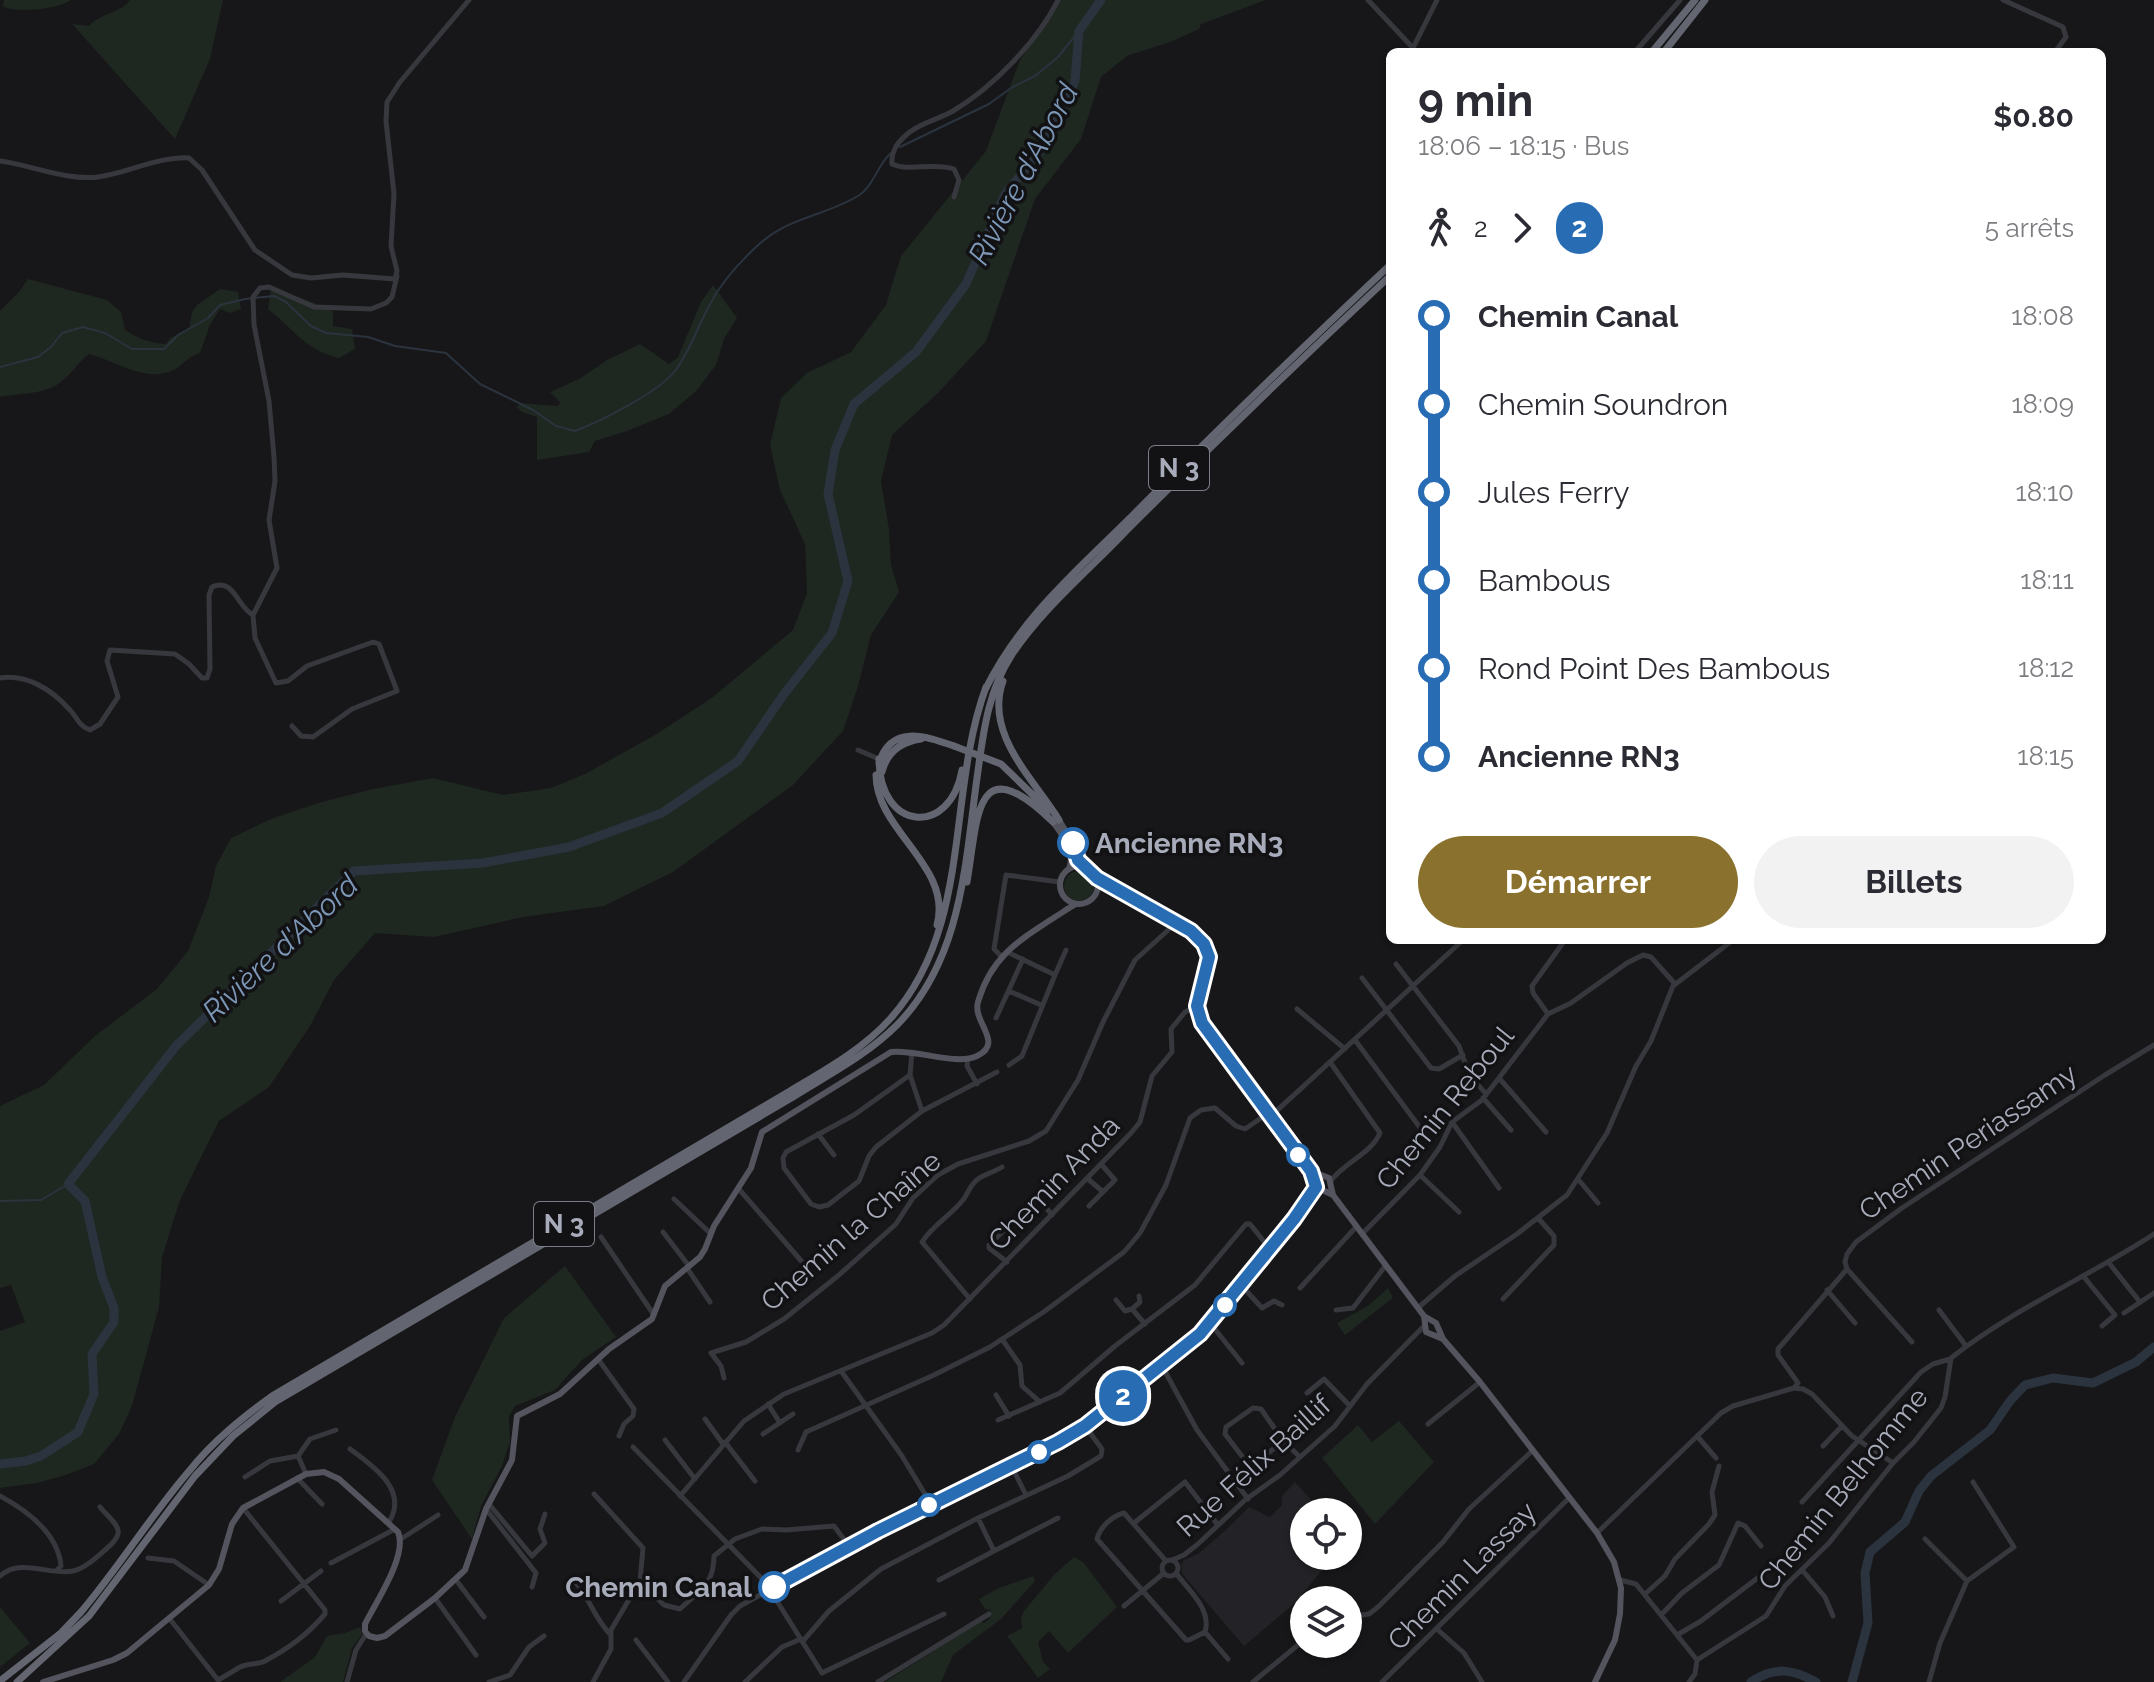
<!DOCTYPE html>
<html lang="fr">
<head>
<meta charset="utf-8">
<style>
	body { margin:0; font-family:Raleway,sans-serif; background:#f2f2f3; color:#2b2b33; height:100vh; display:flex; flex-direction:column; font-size:30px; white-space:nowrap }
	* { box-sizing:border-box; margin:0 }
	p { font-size:26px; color:#7c7c81 }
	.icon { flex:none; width:44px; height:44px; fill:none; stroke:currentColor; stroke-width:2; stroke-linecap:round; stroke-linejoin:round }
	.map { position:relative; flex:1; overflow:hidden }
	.details { position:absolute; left:1386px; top:48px; width:720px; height:896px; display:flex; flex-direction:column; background:#fff; border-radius:12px; box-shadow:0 2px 6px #0004 }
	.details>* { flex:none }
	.badge { padding:0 16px; border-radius:26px; font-size:28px; line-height:52px }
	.tools { position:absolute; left:1290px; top:1498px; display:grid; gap:16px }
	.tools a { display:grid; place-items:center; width:72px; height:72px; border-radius:50%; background:#fff; box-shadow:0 2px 6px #0004; font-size:40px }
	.map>.badge { position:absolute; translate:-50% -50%; box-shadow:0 0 0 4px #fff }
	.legs { display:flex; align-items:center; gap:12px; height:88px; padding:0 32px; font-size:26px }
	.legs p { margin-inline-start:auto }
	.overview { display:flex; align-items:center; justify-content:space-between; height:136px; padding:0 32px }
	h1 { font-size:44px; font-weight:700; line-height:60px }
	.action { display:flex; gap:16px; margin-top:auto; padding:16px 32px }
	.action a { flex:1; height:92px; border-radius:48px; background:#8a722e; color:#fff; font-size:32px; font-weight:700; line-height:92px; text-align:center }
	.action a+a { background:#f2f2f3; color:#2b2b33 }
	ul { padding:0 32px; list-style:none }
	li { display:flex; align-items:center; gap:28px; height:88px; font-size:30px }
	li i { display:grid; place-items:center; width:12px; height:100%; margin:0 10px; background:currentColor }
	li i::after { content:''; width:20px; height:20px; margin:-10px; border:6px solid; border-radius:50%; background:#fff }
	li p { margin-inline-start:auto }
	li:first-child i { background:linear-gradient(#0000 50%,currentColor 0) }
	li:last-child i { background:linear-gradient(currentColor 50%,#0000 0) }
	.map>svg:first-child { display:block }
	.built { fill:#232226 }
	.green { fill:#1e2720 }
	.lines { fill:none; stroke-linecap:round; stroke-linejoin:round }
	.stream { stroke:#2b343e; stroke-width:2 }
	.river { stroke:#2b343e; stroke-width:9 }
	.minor { stroke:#37383e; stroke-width:5 }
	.major { stroke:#53545d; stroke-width:6 }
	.highway { stroke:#636570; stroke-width:7 }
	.highway-bridge { stroke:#636570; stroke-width:7 }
	.line-1-casing { stroke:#fff; stroke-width:18 }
	.line-1 { stroke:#286db4; stroke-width:12 }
	.stop-1-dot { fill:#fff; stroke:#286db4; stroke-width:4 }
	.labels { text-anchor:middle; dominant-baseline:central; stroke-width:7; stroke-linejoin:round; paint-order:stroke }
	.shield { fill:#121214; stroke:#7b7e88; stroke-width:2 }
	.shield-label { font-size:26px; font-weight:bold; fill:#a8acba }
	.stop-label { font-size:28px; font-weight:bold; fill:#a8acba; stroke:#121214; text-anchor:start }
	.street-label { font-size:28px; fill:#a8acba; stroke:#121214 }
	.water-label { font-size:30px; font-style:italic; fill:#7c97b7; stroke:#121214 }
</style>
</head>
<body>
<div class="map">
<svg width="2154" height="1682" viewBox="0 0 2154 1682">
	<rect width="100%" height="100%" fill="#171719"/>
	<path class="built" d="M1295 1482 1322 1512H1304V1556H1337L1331 1559 1295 1603 1244 1646 1189 1582 1182 1573 1181 1565 1184 1560 1198 1554 1227 1529 1249 1507 1270 1517 1282 1505V1496Z"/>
	<path class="green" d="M4 0H71C59 9 15 14 3 6Z
		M130 0H223L210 59 175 139 72 24 89 26C100 13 120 14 130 0Z
		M1056 0H1266L1201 24 1199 29 1173 41 1127 56 1101 77 1081 139 1035 199 986 341 939 392 892 435 881 481 889 529 891 565 899 592 871 635 858 686 843 731 793 785 673 872 604 906 523 917 434 937 375 933 334 980 310 1026 269 1087 219 1121 180 1200 162 1257 159 1307 132 1406 119 1434 94 1464 66 1475 37 1483 0 1488V1331L25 1322 11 1285 0 1288V1106L44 1085 95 1036 157 989 188 951 209 897 216 866 231 838 271 819 318 803 373 789 433 778 503 795 551 788 585 774 655 735 713 697 793 630 807 593 805 544 780 490 770 445 781 398 807 373 851 352 886 305 901 256 986 151 1020 60 1039 32Z
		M28 279 107 300 121 312 125 330C137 338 150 343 166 344L170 338 189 329 192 312 197 305 220 289 238 292 241 309 230 313 220 309 210 325 200 353C185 358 184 365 174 370 144 383 119 362 89 354 78 362 73 373 62 381 47 395 19 393 0 397V311L19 292Z
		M713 285 737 318 724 339 716 365 696 391 669 414 627 431 595 441 589 452 537 460V417L522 412 517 407 520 403 558 406 560 402 550 392 579 379 607 360 640 344 669 364 678 357 701 302Z
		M271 289 307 300 333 311V326L352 329 355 349 339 358C303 349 295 330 268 309Z
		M1064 886a15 15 0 1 1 30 0a15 15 0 1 1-30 0Z
		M565 1266 616 1337 582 1360 555 1390 515 1406 509 1416 510 1442 502 1466 481 1506 472 1539 432 1480 455 1417 504 1318Z
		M1388 1288 1393 1298 1345 1335 1337 1323 1368 1306Z
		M1399 1421 1434 1462 1375 1524 1322 1458 1358 1425 1372 1442Z
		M1074 1557 1084 1563 1117 1607 1068 1653 1049 1631 1038 1642 1043 1662 1050 1669 1038 1678 1007 1636 1022 1628 1021 1618 1024 1611 1054 1575Z
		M1033 1576 1035 1581 1001 1619 953 1655 941 1682H885L981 1621 984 1623 990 1618 991 1610 985 1609 979 1599 999 1588Z
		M0 1607 30 1643 0 1667Z
		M360 1627 363 1633 352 1648 343 1682H280L315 1657 327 1636 345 1633Z"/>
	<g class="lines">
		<path class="stream" d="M900 147 989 104 1011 88 1035 76 1058 57 1079 31
			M0 367 38 357 51 347 62 333 83 327 105 333 132 349H164L178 335 208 318 220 305 245 299 274 296 286 302 311 326 326 333 368 337 395 346 446 353 480 384 533 410 556 426 575 431C601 421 659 392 675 371 690 351 697 328 709 306 720 284 737 265 755 248 786 217 823 217 858 196 874 186 877 165 891 153
			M0 1201 41 1200 68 1184"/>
		<path class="river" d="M0 1464 26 1461 41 1456 78 1432 94 1394 92 1354 114 1322V1308L102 1277 85 1201 68 1184 176 1046 354 871 483 863 569 847 662 813 738 761 784 694 832 633 848 581 828 494 835 450 854 404 916 352 966 284 1005 194 1043 148 1075 81 1079 31 1101 0
			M1751 1682C1774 1666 1793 1669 1816 1682
			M1852 1682 1868 1623 1865 1573 1870 1552 1905 1522 1919 1491 1931 1476 1990 1430 2010 1401 2025 1385 2053 1378 2093 1383 2136 1362 2154 1347"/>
		<path class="minor" d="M1368 0 1413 48
			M2003 0 2063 27 2066 37 2055 52
			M1411 52 1437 0
			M1635 52 1680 0
			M0 161C31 165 67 181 98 177 128 173 159 156 189 158L202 170 255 250 292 275 311 278 343 275 395 279 397 271 391 246 394 194 386 121 387 102 400 82 469 0
			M954 197 959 180 954 169C933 162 909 172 892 164 891 154 896 144 904 137 917 124 937 120 953 111 992 88 1038 41 1058 0
			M253 615 255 638 276 683 288 681 307 666 373 642 379 644 397 691 352 709 313 737 301 736 292 726
			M0 678C26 674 51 689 68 708 77 716 78 726 90 730L100 724 118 697 107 661 110 650 175 654 189 664 202 678H207L210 669 209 595 212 587C234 577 237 607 253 615L277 568 269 520 275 481 274 457 269 401 254 325 253 297 260 288 269 287 314 307 371 309 386 303 392 297 397 276
			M858 750 879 759
			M1007 952 1055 975 1022 1056 1009 1065
			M1001 956 994 949 1006 875 1060 882
			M1396 964 1459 1046 1469 1074 1486 1094
			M1055 975 1066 950
			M1362 978 1431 1068 1439 1069 1463 1055
			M1009 991 1041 1005
			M1297 1009 1345 1049
			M1548 1014 1533 993 1532 986 1565 940
			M996 1018 1023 959
			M1355 1040 1424 1133
			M912 1052 910 1075 922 1111
			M968 1059 967 1066 977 1084
			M1330 1062 1380 1133C1371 1154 1343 1163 1330 1182
			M910 1075 854 1115 786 1152 783 1158 784 1168 811 1204 819 1207 828 1205 859 1181 869 1156 876 1147 922 1111 997 1072
			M1499 1078 1546 1132
			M1483 1098 1511 1130
			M1270 1117 1463 940
			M1452 1122 1499 1188
			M818 1134 834 1155
			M1420 1175 1459 1212
			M1088 1179 1102 1191
			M1578 1179 1598 1203
			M738 1188 810 1271
			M674 1199 711 1234
			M1089 1206 1115 1180 1101 1164
			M663 1232 689 1266
			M1362 1234 1420 1175 1440 1147 1452 1122 1482 1100 1548 1014 1571 1003 1627 963 1643 955 1651 957 1675 984
			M601 1237 654 1315
			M1007 1262 989 1248V1245L1036 1199H1039L1052 1215
			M2109 1263 2140 1302
			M687 1268 710 1302
			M1847 1269 1912 1342
			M2084 1277 2115 1315 2102 1326
			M1241 1285 1262 1308 1274 1301 1282 1305
			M1300 1288 1356 1227
			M1827 1290 1855 1323
			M1139 1296 1140 1302 1132 1309 1145 1324
			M970 1299 922 1242C933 1225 950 1216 963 1200 969 1192 969 1186 978 1179 985 1174 994 1172 1002 1167
			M1503 1299 1554 1245V1236L1538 1218
			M1116 1300 1125 1311 1132 1309
			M1419 1307 1455 1276 1517 1234 1567 1195 1607 1133 1636 1066 1651 1041 1673 986 1733 940
			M1336 1310 1353 1308 1386 1265
			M1939 1310 1966 1346
			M2124 1313 2154 1293
			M1210 1323 1242 1363
			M1002 1339 1020 1365 1022 1386 1040 1402
			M598 1359 634 1409 633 1416 624 1424 619 1436
			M1162 1366 1197 1430 1248 1499
			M841 1371 902 1456 931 1504
			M724 1378 721 1366 711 1353 746 1342 784 1319 839 1275 896 1224 913 1198 938 1175 958 1164 1029 1141 1046 1131 1078 1080 1103 1022 1135 960 1176 923
			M1794 1388 1798 1383 1778 1355V1349L1847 1269 1845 1262 1847 1254 1856 1242 1902 1208 2105 1075 2154 1045
			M1307 1393 1324 1379 1350 1406
			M996 1395 1009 1416
			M768 1404 780 1423
			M705 1419 723 1444
			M998 1420 1060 1393 1073 1382 1115 1346 1195 1285 1246 1224H1250L1270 1249
			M1428 1424 1480 1382
			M763 1434 793 1414
			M1697 1436 1716 1458
			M665 1440 695 1479
			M725 1442 755 1481
			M1284 1442 1253 1463 1248 1464 1225 1434 1226 1427 1253 1408 1261 1409 1284 1442 1299 1456
			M1823 1446 1842 1426
			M633 1447 772 1589
			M350 1449C373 1466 409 1490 389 1522
			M798 1450 806 1432 934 1375 990 1347 1045 1311 1124 1252 1140 1233 1166 1185 1190 1118 1201 1110 1215 1108 1236 1126 1245 1129 1267 1114
			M298 1456 306 1474
			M1011 1465 1026 1495
			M245 1477 270 1461 298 1456 310 1439 336 1430
			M297 1478 322 1504
			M0 1496C26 1510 58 1533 61 1566L57 1570
			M680 1496 744 1421 784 1394 932 1333 944 1325 1131 1133 1140 1122 1152 1076 1172 1052 1171 1029 1185 1012 1197 1006
			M1802 1502 1921 1372 1933 1364 1950 1359
			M489 1504 532 1556 545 1543 540 1529 545 1514
			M486 1509 536 1573 532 1587
			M1134 1523 1185 1482 1218 1525
			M1597 1533 1721 1413 1733 1406 1794 1388 1803 1389 1812 1394 1852 1436 1893 1463
			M401 1539 438 1515
			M1925 1539 1967 1581
			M994 1551 1058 1518
			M148 1558 174 1561 209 1585
			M1172 1560 1184 1555 1198 1544 1245 1500 1280 1475 1335 1426 1367 1384 1424 1326
			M1162 1568a8 8 0 1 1 16 0a8 8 0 1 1-16 0Z
			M1166 1561 1124 1513C1112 1516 1100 1527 1097 1539L1186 1640H1189L1205 1632
			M331 1563 395 1529
			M1803 1571 1825 1597 1833 1616
			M1176 1573C1188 1590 1212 1609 1205 1632
			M0 1576C21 1557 49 1576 73 1571 85 1568 96 1558 105 1550 129 1530 116 1526 100 1507
			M456 1580 484 1617
			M939 1580 994 1551 978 1518
			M1620 1580 1636 1584 1697 1660 1766 1616 1785 1586 1829 1543 1893 1463 1914 1442 1941 1408 1945 1397 1951 1358C2013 1309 2088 1277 2154 1234
			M640 1581 664 1605 680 1609C699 1591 714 1585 714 1556L735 1539 762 1529 786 1530 834 1526 849 1546
			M576 1583C591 1601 593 1615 609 1633
			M770 1590 822 1673 944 1614
			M1645 1594 1665 1576 1675 1559 1709 1524 1715 1515 1712 1492 1719 1466
			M435 1598 476 1655
			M281 1601 321 1571
			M1124 1606 1164 1573
			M1661 1615 1682 1593 1719 1565 1738 1523 1745 1526 1761 1546
			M1348 1617 1369 1614 1378 1607 1443 1542 1469 1509 1532 1451
			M169 1618 218 1680C226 1676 233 1671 240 1667 248 1663 257 1665 265 1661 289 1648 307 1635 325 1614V1610L243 1508
			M1438 1630 1464 1653 1482 1682
			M1205 1632 1228 1659
			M1677 1635 1701 1621 1772 1567
			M636 1640 668 1682
			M803 1641 829 1611 881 1569 978 1518 1068 1476 1101 1456 1102 1449 1085 1426
			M347 1682 356 1650 366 1634
			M489 1682 510 1675 529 1647 544 1636
			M593 1682 611 1649V1630L640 1581 643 1548 594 1494
			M684 1682 731 1615 740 1606 853 1544 1058 1442 1085 1426 1200 1334 1294 1219 1316 1187
			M745 1682 782 1647 801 1639
			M878 1682 989 1614
			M1253 1682 1304 1640
			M1382 1682 1569 1498
			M1689 1682 1695 1674 1697 1660
			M1929 1682 1940 1643 1967 1581 2014 1547 1973 1482"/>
		<path class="major" d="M1059 820 1073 843 1082 867
			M1053 822C1063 836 1076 851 1069 869
			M1060 885a19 19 0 1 1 38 0a19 19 0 1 1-38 0Z
			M1097 878C1120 892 1207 929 1209 956 1211 982 1193 995 1202 1023L1311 1171 1316 1187 1333 1195
			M1311 1171 1329 1178 1333 1195 1424 1316 1436 1323 1443 1339
			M1424 1316 1426 1332 1443 1339 1480 1382 1597 1533 1614 1562 1621 1588 1620 1614 1615 1640 1595 1682
			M43 1682 113 1660 127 1653 209 1585 219 1569 232 1524 243 1508 306 1474 324 1472 339 1479 398 1532C408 1555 376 1602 365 1624V1631L369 1636 377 1638 385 1636 435 1598 465 1570 486 1509 512 1460 517 1416 560 1394 609 1349 652 1319 665 1286 700 1257 705 1249 714 1226 751 1168 762 1132 891 1052C916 1049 956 1066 977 1056 1005 1043 972 1022 978 1002 991 957 1018 941 1055 917 1062 913 1068 908 1076 904"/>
		<path class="highway" d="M1652 52 1695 0
			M1664 52 1705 0
			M1003 681C984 734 1033 778 1059 820
			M985 690C1021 617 1077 571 1133 515 1217 430 1303 347 1390 265
			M879 759C879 831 950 838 962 770
			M879 763C891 724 925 736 954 746
			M882 772C887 752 900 742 921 739
			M876 775C876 831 953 866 937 925
			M1032 794 1048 811
			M967 882C978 819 974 745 1053 822
			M0 1681 61 1633 81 1612C120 1566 151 1515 190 1470 213 1441 242 1418 272 1396L790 1091C825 1070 862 1050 890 1019 973 927 946 796 986 687
			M17 1682 89 1616 195 1476 233 1436 275 1402 793 1097C828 1075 867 1055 897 1025 962 959 965 864 977 778 983 736 987 693 1011 656 1041 610 1087 572 1125 532 1212 445 1300 360 1390 276"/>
		<path class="highway-bridge" d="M954 746 1001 764 1032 794"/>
	</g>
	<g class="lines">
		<g class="line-1-casing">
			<path id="line-1" d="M774 1587 878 1531 1058 1442 1085 1426 1200 1334 1294 1219 1316 1187 1311 1171 1202 1023 1197 1006 1209 957 1204 944 1191 931 1097 878 1078 860 1073 843"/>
		</g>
		<use href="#line-1" class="line-1"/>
	</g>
	<g class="stop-1-dot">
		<circle cx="1073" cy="843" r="14"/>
		<circle cx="1298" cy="1155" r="10"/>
		<circle cx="1225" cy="1305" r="10"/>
		<circle cx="1039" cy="1452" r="10"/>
		<circle cx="929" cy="1505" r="10"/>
		<circle cx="774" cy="1587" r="14"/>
	</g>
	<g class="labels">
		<g class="shield">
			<rect x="1149" y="446" width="60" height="44" rx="6"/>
			<rect x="534" y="1202" width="60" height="44" rx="6"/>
		</g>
		<g class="shield-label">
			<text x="1179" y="468">N 3</text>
			<text x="564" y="1224">N 3</text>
		</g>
		<g class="stop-label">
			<text x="1095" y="843">Ancienne RN3</text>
			<text x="752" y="1587" text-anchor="end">Chemin Canal</text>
		</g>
		<g class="street-label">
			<text transform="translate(1445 1108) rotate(-51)">Chemin Reboul</text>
			<text transform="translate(1968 1142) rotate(-34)">Chemin Periassamy</text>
			<text transform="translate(1054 1183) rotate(-46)">Chemin Anda</text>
			<text transform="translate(851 1231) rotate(-41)">Chemin la Chaîne</text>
			<text transform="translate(1254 1466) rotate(-42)">Rue Félix Baillif</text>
			<text transform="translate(1843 1489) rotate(-51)">Chemin Belhomme</text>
			<text transform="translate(1462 1576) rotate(-45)">Chemin Lassay</text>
		</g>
		<g class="water-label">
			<text transform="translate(1023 174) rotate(-62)">Rivière d'Abord</text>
			<text transform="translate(280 948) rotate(-43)">Rivière d'Abord</text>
		</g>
	</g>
</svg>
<div class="tools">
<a><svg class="icon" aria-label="locate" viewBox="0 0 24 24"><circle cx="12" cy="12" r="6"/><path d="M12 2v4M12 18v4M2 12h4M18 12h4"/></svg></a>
<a><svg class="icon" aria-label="layers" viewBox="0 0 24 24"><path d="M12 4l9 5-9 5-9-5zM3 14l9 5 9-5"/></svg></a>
</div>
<b class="badge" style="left:1123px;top:1396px;background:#286db4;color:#fff">2</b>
<section class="details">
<div class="overview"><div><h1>9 min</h1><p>18:06 – 18:15 · Bus</p></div><b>$0.80</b></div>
<div class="legs"><svg class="icon" aria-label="walk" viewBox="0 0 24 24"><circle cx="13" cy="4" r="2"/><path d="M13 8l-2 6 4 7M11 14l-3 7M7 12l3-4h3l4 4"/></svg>2<svg class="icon" aria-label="forward" viewBox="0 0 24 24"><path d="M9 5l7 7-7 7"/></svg><b class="badge" style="background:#286db4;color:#fff">2</b><p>5 arrêts</p></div>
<ul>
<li><i style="color:#286db4"></i><b>Chemin Canal</b><p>18:08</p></li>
<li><i style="color:#286db4"></i><span>Chemin Soundron</span><p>18:09</p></li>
<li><i style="color:#286db4"></i><span>Jules Ferry</span><p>18:10</p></li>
<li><i style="color:#286db4"></i><span>Bambous</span><p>18:11</p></li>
<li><i style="color:#286db4"></i><span>Rond Point Des Bambous</span><p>18:12</p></li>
<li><i style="color:#286db4"></i><b>Ancienne RN3</b><p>18:15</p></li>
</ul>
<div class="action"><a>Démarrer</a><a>Billets</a></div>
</section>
</div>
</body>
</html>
